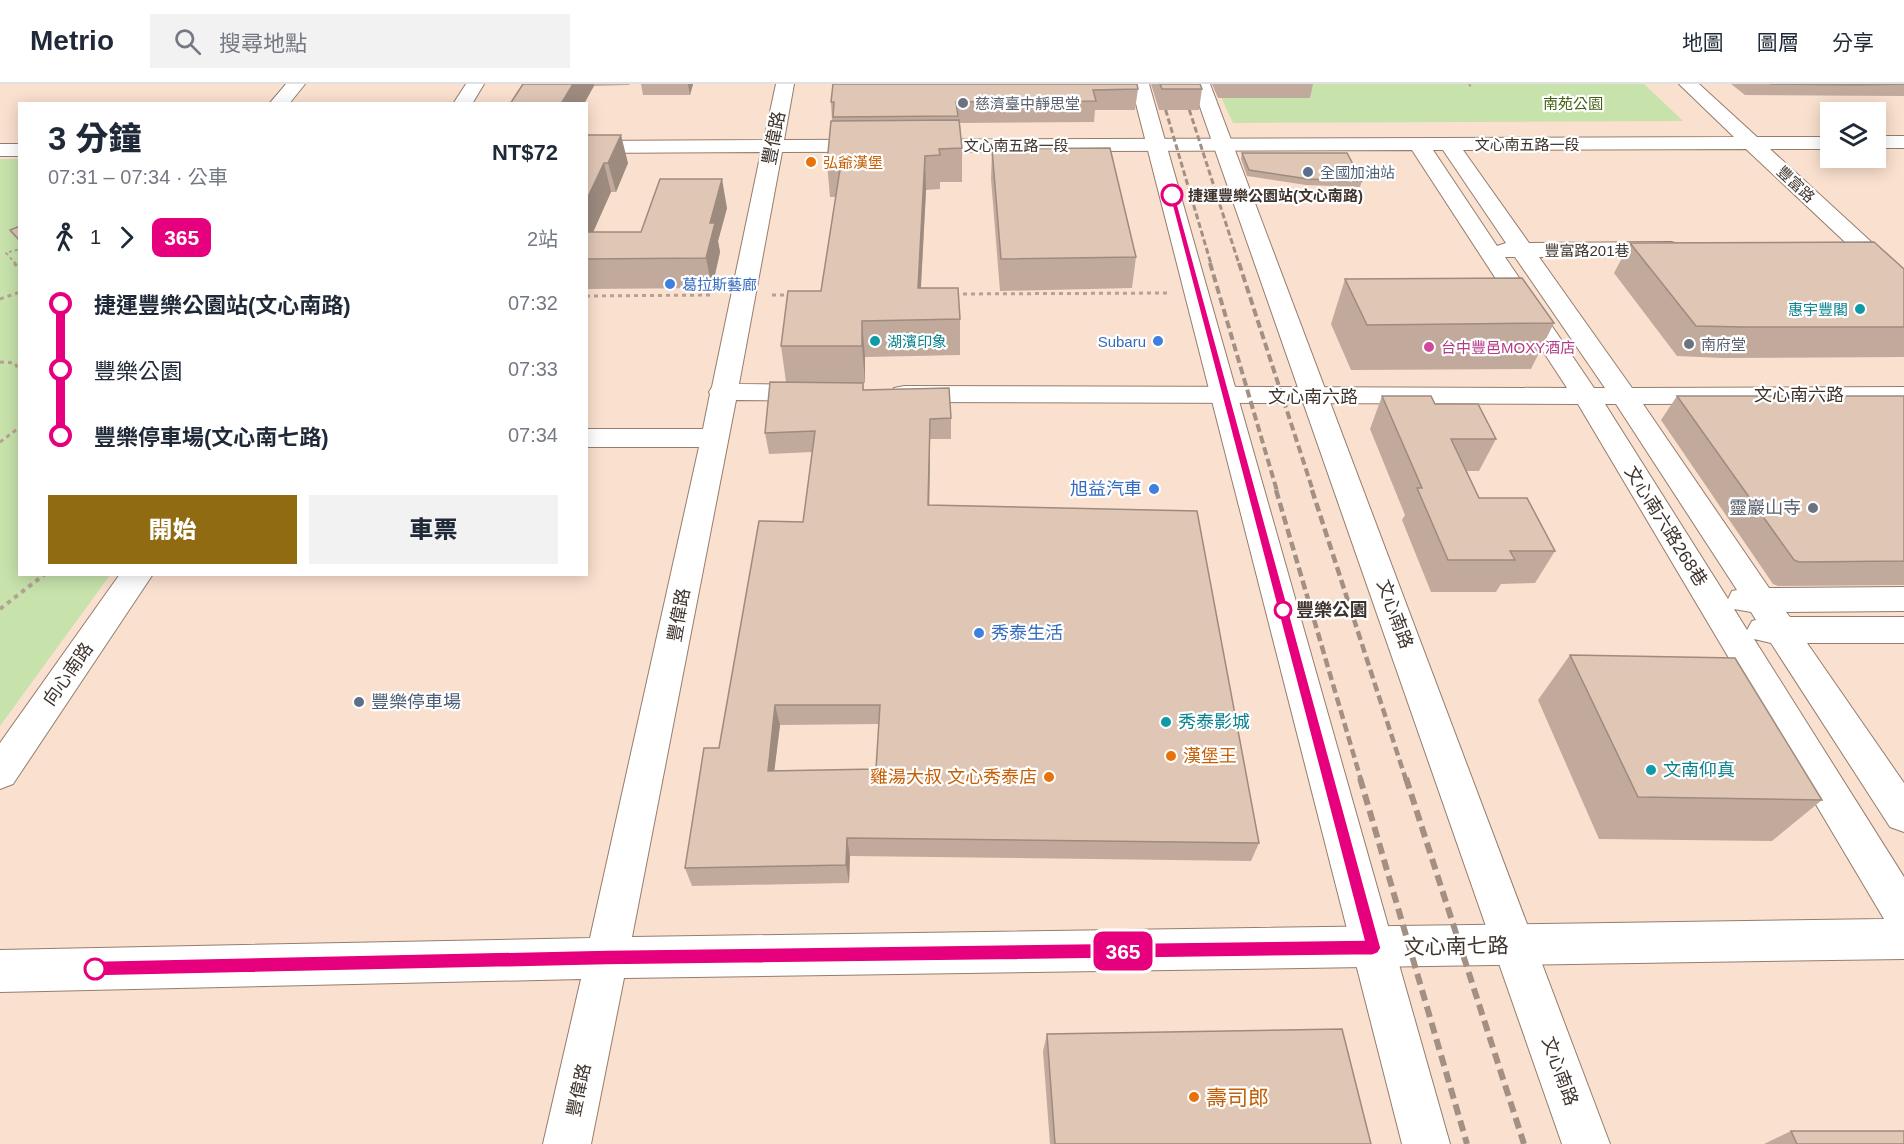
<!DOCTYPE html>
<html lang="zh-TW">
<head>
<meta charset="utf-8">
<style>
	body { margin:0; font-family:Arial,"Noto Sans TC",sans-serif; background:#f2f2f3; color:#1f2937; height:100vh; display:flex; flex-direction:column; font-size:22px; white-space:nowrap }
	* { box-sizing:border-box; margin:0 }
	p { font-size:20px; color:#747a83 }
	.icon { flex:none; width:33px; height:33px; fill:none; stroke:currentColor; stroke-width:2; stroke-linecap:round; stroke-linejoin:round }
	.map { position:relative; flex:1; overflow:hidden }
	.panel { position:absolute; left:18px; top:18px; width:570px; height:474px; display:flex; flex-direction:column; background:#fff; border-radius:0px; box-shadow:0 3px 15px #0003 }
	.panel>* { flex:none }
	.badge { padding:0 12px; border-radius:9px; font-size:21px; line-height:39px }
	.fabs { position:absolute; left:1820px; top:18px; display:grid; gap:12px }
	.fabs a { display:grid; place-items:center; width:66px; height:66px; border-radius:0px; background:#fff; box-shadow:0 3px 15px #0003; font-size:30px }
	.map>.badge { position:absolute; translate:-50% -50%; box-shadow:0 0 0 3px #fff }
	.legs { display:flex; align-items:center; gap:9px; height:66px; padding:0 30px; font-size:20px }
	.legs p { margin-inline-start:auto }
	.head { display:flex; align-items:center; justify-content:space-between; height:102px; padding:0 30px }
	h1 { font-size:33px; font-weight:800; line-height:45px }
	.cta { display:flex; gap:12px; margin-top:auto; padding:12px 30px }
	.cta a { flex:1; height:69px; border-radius:0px; background:#906b11; color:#fff; font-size:24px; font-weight:800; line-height:69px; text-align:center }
	.cta a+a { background:#f2f2f3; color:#1f2937 }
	ul { padding:0 30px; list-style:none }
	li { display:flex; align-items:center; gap:21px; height:66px; font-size:22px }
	li i { display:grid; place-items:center; width:9px; height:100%; margin:0 8px; background:currentColor }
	li i::after { content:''; width:15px; height:15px; margin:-8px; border:4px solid; border-radius:50%; background:#fff }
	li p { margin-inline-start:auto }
	li:first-child i { background:linear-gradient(#0000 50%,currentColor 0) }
	li:last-child i { background:linear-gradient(currentColor 50%,#0000 0) }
	header { display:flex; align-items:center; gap:36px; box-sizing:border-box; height:84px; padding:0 30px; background:#fff; border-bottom:2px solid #e0e1e3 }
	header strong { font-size:28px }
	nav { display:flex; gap:33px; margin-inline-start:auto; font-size:21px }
	.search { width:420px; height:54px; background:#f2f2f3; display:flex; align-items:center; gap:15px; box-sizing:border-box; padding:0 21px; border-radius:0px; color:#747a83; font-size:22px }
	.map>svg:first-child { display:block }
	.green { fill:#c7e2ab }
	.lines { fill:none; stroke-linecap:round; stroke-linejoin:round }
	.minor-casing { stroke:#957d6e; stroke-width:2 }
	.major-casing { stroke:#957d6e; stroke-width:2 }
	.path-far2 { stroke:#b6a294; stroke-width:2; stroke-dasharray:3 3; stroke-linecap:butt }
	.path-far1 { stroke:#b6a294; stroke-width:3; stroke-dasharray:4 4; stroke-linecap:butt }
	.path { stroke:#b6a294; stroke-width:4; stroke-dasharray:4.5 4.5; stroke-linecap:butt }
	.minor { fill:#fff; fill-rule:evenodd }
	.major { fill:#fff; fill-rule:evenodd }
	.rail-far3 { stroke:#a39084; stroke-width:3; stroke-dasharray:6 3; stroke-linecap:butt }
	.rail-far2 { stroke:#a39084; stroke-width:4; stroke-dasharray:8 4; stroke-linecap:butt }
	.rail-far1 { stroke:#a39084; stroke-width:4.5; stroke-dasharray:9 4.5; stroke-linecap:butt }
	.rail { stroke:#a39084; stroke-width:6; stroke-dasharray:11 6; stroke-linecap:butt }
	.wall { fill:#c1aa9c; fill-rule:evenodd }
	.shaded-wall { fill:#9d8b7f }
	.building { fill:#e0c6b5; stroke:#9d8b7f; stroke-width:1.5; fill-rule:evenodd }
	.line-1 { fill:#e6007e; stroke:#fff; stroke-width:1.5 }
	.worship-dot { fill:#6b7280; stroke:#fff; stroke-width:2 }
	.food-dot { fill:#e8710a; stroke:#fff; stroke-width:2 }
	.service-dot { fill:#5c6f8a; stroke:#fff; stroke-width:2 }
	.stop-1-dot { fill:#fff; stroke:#e6007e; stroke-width:3 }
	.shop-dot { fill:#3f7fe0; stroke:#fff; stroke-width:2 }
	.culture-dot { fill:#0f9aa8; stroke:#fff; stroke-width:2 }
	.hotel-dot { fill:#d1479c; stroke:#fff; stroke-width:2 }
	.labels { text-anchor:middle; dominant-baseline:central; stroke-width:4.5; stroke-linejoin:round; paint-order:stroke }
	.far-worship-label { font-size:15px; fill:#5b616d; stroke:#fff; text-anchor:start }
	.far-park-label { font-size:15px; fill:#426210; stroke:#fff }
	.far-street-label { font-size:15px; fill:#3e332d; stroke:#fff }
	.far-food-label { font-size:15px; fill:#c56008; stroke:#fff; text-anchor:start }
	.far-service-label { font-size:15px; fill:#4e5e75; stroke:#fff; text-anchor:start }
	.far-stop-label { font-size:15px; font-weight:bold; fill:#3e332d; stroke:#fff; text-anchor:start }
	.far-shop-label { font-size:15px; fill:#366cbe; stroke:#fff; text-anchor:start }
	.far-culture-label { font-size:15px; fill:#0d838f; stroke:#fff; text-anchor:end }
	.far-hotel-label { font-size:15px; fill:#b23c85; stroke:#fff; text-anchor:start }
	.street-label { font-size:18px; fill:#3e332d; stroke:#fff }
	.shop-label { font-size:18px; fill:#366cbe; stroke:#fff; text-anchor:end }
	.worship-label { font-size:18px; fill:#5b616d; stroke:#fff; text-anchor:end }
	.stop-label { font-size:18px; font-weight:bold; fill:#3e332d; stroke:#fff; text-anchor:start }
	.service-label { font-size:18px; fill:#4e5e75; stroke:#fff; text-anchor:start }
	.culture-label { font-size:18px; fill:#0d838f; stroke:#fff; text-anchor:start }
	.food-label { font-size:18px; fill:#c56008; stroke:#fff; text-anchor:start }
	.near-street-label { font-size:21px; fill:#3e332d; stroke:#fff }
	.near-food-label { font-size:21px; fill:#c56008; stroke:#fff; text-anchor:start }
</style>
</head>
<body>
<header>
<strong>Metrio</strong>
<div class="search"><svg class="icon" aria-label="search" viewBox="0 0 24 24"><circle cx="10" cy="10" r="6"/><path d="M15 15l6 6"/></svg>搜尋地點</div>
<nav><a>地圖</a><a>圖層</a><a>分享</a></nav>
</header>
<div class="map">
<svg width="1904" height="1060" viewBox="0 0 1904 1060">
	<rect width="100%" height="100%" fill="#fae0ce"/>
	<path class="green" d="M1215 0H1644L1683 37 1233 39Z
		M0 75H20V490L110 491 0 642Z"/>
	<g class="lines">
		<g class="minor-casing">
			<path id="minor" d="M286 0H305L289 20H269Z
				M466 0H484L472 20H453Z
				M776 0H794L784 56 1734 53 1679 0H1699L1757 53H1830V65H1770L1904 188V208L1896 206 1746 65 1463 66 1529 159 1671 158 1679 160 1682 165 1679 170 1671 172 1539 173 1632 304 1904 303V319L1643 320 1769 504 1904 503V527L1786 528 1790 533H1904V559H1807L1904 699V748L1890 743 1771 559 1754 555 1904 793V875L624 894 591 1060H543L581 895 0 908V866L590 854 699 363H586V345H703L710 310 709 308 712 303 761 68 586 69V57L764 56ZM1412 66 1567 304 904 302 894 304 891 310 894 316 904 318 1578 320 1884 835 632 853 736 316 814 317 824 315 827 309 824 303 814 301 739 300 782 68ZM1433 66H1443L1506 159 1497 162ZM1505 173H1515L1605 304H1594ZM1605 320H1616L1737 506 1732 507 1728 515ZM1734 525 1751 528 1756 536 1752 537 1747 546Z
				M1875 52H1904V64H1875Z
				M0 60H20V72H0Z
				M120 490H153L13 700 0 705V659Z"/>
		</g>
		<g class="major-casing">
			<path id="major" d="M1131 0H1149L1450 1060H1402Z
				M1192 0H1210L1610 1060H1562Z"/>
		</g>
		<path class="path-far2" d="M1469 0 1471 3
			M16 180 6 169 20 165"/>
		<path class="path-far1" d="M14 179 20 185
			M955 210 1167 209
			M772 211H792
			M586 212 714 211
			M0 215 20 208
			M0 278 15 279 20 289
			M0 358 20 343"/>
		<path class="path" d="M0 525 45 490"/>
		<use href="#minor" class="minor"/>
		<use href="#major" class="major"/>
		<path class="rail-far3" d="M1158 0 1211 180
			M1181 0 1239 180"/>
		<path class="rail-far2" d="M1210 179 1277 407
			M1239 179 1313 407"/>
		<path class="rail-far1" d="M1276 406 1361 696
			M1312 406 1406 696"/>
		<path class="rail" d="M1360 694 1467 1060
			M1406 694 1524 1060"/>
	</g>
	<path class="wall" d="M523 0H630L629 1 594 2Z
		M641 0H693L690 11H643Z
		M833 0 1138 5 1135 26H1095L1094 38 960 39 962 64V98H940V105L926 106 921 204 960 235V271L865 273V299H863L864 306 951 334V355H930L929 421 1259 759 1251 777 850 772 849 799 692 802 685 784 719 664 803 438 812 368 769 370 765 349 786 298 781 262 821 207 836 113H830L827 79 832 37 831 18ZM879 640 876 685 774 687 780 641Z
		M1151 0H1200L1202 5 1199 26H1159Z
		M1212 0H1313L1310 14H1218Z
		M1731 0H1904V12L1745 11Z
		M586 51 628 79 616 108H611L593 148H641L727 124 718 157 720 168 712 204 586 205Z
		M992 65 1136 173 1132 204 1000 207 991 95Z
		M1242 69 1362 97 1360 103 1306 101 1247 92 1241 75Z
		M1630 159 1904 185V273L1723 274 1677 272 1614 189Z
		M1345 195 1554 239 1531 285 1351 286 1331 240Z
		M1382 312 1435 320 1496 355 1479 387H1467L1479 414 1555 467 1535 499 1501 500 1496 508H1431L1402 436 1405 431 1370 345Z
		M1677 312H1904V501L1778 502 1773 500 1661 336Z
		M1570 571 1822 716 1772 757 1599 755 1538 616Z
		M1047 950 1371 1060H1050L1043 967Z
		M1791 1047 1904 1060H1764Z"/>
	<path class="shaded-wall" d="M573 0H594V2L584 20H561Z
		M688 0H693L690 11Z
		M621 51 628 79 616 108 608 79Z
		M925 72 926 106 919 236 918 204Z
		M604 79 611 108 586 164V117Z
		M722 95 727 124 718 157 720 168 712 204 706 174 710 139Z
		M862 237 865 273V299L862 262Z
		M930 335V355L929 441 928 421Z
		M775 621 780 641 772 706 768 687Z
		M847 754 850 772 849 799 846 781Z"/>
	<path class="building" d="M523 0H573L561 20H510Z
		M833 0H1137L1138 5 1093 6 1096 17 956 18 958 32 833 33 834 18H831Z
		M1160 0H1200L1202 5H1162Z
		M1770 0H1904L1855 1Z
		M959 36 962 64 939 65 940 71 925 72 918 204H958L960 235 862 237V262H781L788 207H821L841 79H827L831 37Z
		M586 51H621L608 79H604L586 117Z
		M1110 64 1136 173 1001 175 992 65Z
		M1242 69H1347L1362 97 1308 95 1249 86Z
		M660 95H722L710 139H715L706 174 586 175V148H641Z
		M20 142V157L10 146Z
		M1874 158 1904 185V243H1743L1696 242 1630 159Z
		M1522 194 1554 239 1367 241 1345 195Z
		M770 298 863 299V306L949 304 951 334 930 335 928 421 1197 427 1259 759 847 754 846 781 685 784 704 664H719L759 437 803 438 815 347 765 349ZM775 621H880L876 685 768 687Z
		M1382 312H1431L1435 320H1478L1496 355H1451L1479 414H1527L1555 467H1510L1515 476H1448L1417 404H1422Z
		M1677 312H1904V477L1799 478 1794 476Z
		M1570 571 1735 574 1822 716 1638 713Z
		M1342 945 1371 1060H1055L1047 950Z
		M1791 1047H1904V1060H1797Z"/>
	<path class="line-1" d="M1169 109 1175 111 1381 864 1378 869 1373 871 607 881 95 892 89 890 87 885 89 879 95 877 607 866 1364 856Z"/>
	<g class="worship-dot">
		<circle cx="963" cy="19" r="6"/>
		<circle cx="1689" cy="260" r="6"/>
		<circle cx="1813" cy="424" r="6"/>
	</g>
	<g class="food-dot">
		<circle cx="811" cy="78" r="6"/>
		<circle cx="1171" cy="672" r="6"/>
		<circle cx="1049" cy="693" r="6"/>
		<circle cx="1194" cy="1013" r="6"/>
	</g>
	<g class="service-dot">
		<circle cx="1308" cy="88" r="6"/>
		<circle cx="359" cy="618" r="6"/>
	</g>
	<g class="stop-1-dot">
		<circle cx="1172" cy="111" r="10"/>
		<circle cx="1283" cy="526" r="8"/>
		<circle cx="95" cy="885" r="10"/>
	</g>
	<g class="shop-dot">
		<circle cx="670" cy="200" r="6"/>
		<circle cx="1158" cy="257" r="6"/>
		<circle cx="1154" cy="405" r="6"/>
		<circle cx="979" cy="549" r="6"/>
	</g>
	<g class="culture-dot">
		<circle cx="1860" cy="225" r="6"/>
		<circle cx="875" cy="257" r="6"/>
		<circle cx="1166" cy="638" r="6"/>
		<circle cx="1651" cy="686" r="6"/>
	</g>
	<circle class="hotel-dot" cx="1429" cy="263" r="6"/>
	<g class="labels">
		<g class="far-worship-label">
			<text x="975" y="19">慈濟臺中靜思堂</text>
			<text x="1701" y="260">南府堂</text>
		</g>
		<g class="far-park-label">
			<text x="1573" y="19">南苑公園</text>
		</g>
		<g class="far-street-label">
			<text x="1527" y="60">文心南五路一段</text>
			<text x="1016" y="61">文心南五路一段</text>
			<text transform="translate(1796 100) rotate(43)">豐富路</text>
			<text x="1587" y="166">豐富路201巷</text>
		</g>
		<g class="far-food-label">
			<text x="823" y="78">弘爺漢堡</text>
		</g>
		<g class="far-service-label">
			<text x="1320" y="88">全國加油站</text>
		</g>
		<g class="far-stop-label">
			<text x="1188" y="111">捷運豐樂公園站(文心南路)</text>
		</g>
		<g class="far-shop-label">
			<text x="682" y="200">葛拉斯藝廊</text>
			<text x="1146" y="257" text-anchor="end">Subaru</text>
		</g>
		<g class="far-culture-label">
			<text x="1848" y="225">惠宇豐閣</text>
			<text x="887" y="257" text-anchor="start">湖濱印象</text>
		</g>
		<g class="far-hotel-label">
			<text x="1441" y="263">台中豐邑MOXY酒店</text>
		</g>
		<g class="street-label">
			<text transform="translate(774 54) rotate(-79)">豐偉路</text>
			<text x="1799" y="311">文心南六路</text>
			<text x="1313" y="313">文心南六路</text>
			<text transform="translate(1666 442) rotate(58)">文心南六路268巷</text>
			<text transform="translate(1395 530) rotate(70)">文心南路</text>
			<text transform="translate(679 531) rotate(-80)">豐偉路</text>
			<text transform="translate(68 590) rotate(-55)">向心南路</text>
			<text transform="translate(1560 987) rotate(70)">文心南路</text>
			<text transform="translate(579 1006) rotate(-78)">豐偉路</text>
		</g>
		<g class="shop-label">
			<text x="1142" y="405">旭益汽車</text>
			<text x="991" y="549" text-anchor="start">秀泰生活</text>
		</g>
		<g class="worship-label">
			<text x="1801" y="424">靈巖山寺</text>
		</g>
		<g class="stop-label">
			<text x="1296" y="526">豐樂公園</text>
		</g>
		<g class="service-label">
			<text x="371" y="618">豐樂停車場</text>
		</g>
		<g class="culture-label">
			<text x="1178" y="638">秀泰影城</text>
			<text x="1663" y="686">文南仰真</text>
		</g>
		<g class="food-label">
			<text x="1183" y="672">漢堡王</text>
			<text x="1037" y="693" text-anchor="end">雞湯大叔 文心秀泰店</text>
		</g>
		<g class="near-street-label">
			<text transform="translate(1456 862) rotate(-1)">文心南七路</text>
		</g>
		<g class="near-food-label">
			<text x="1206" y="1013">壽司郎</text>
		</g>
	</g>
</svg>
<div class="fabs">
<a><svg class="icon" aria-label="layers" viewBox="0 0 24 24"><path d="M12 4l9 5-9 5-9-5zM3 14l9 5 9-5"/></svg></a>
</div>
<b class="badge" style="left:1123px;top:867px;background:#e6007e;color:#fff">365</b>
<section class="panel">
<div class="head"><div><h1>3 分鐘</h1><p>07:31 – 07:34 · 公車</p></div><b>NT$72</b></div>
<div class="legs"><svg class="icon" aria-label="walk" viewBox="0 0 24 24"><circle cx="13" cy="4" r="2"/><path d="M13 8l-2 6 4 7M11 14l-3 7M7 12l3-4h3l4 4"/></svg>1<svg class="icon" aria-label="forward" viewBox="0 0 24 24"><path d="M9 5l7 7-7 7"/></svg><b class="badge" style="background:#e6007e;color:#fff">365</b><p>2站</p></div>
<ul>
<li><i style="color:#e6007e"></i><b>捷運豐樂公園站(文心南路)</b><p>07:32</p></li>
<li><i style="color:#e6007e"></i><span>豐樂公園</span><p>07:33</p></li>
<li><i style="color:#e6007e"></i><b>豐樂停車場(文心南七路)</b><p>07:34</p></li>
</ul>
<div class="cta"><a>開始</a><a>車票</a></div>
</section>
</div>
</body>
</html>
